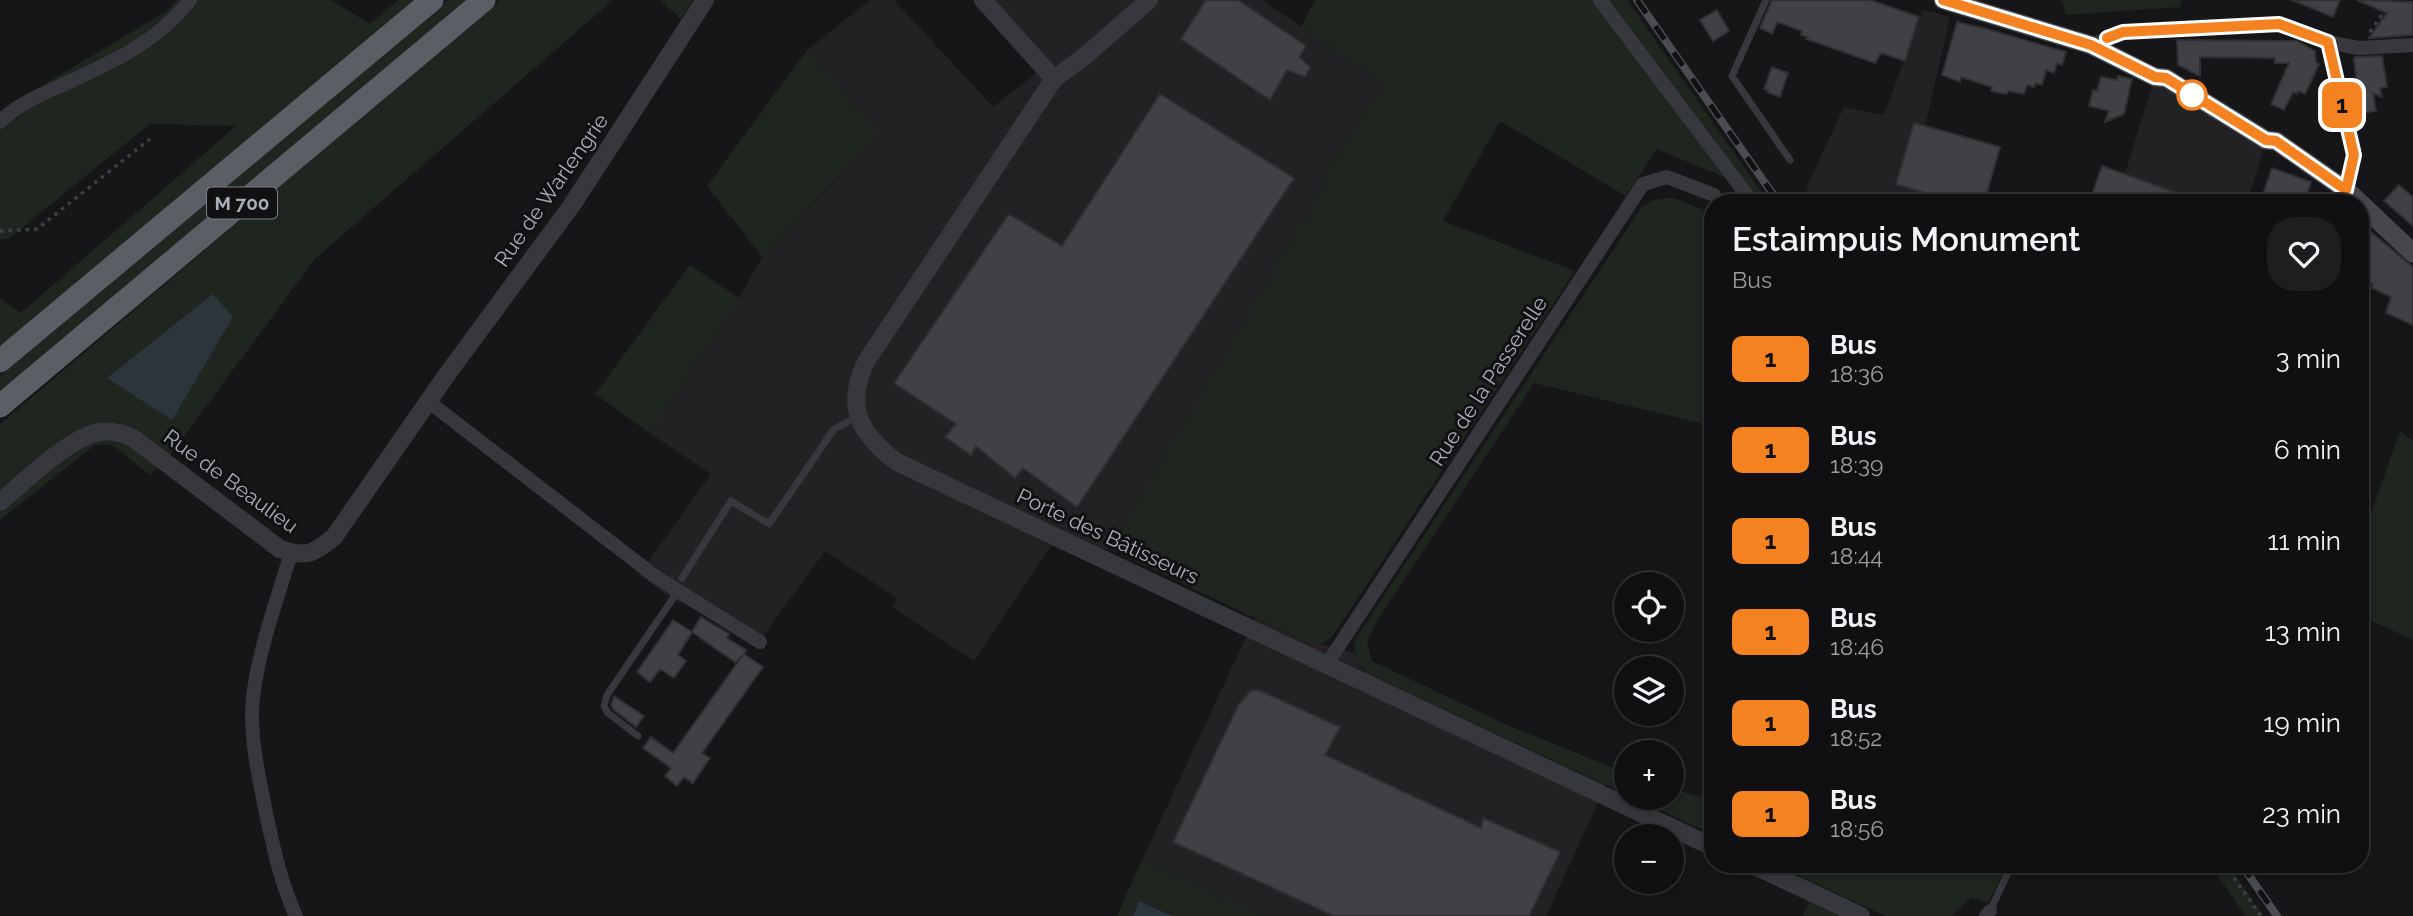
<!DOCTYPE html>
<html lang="fr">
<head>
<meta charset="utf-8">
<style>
	body { margin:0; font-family:Raleway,sans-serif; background:#1e1e20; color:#f1f3f6; height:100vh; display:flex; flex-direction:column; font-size:26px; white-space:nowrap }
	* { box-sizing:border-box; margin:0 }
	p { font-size:23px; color:#9c9d9f }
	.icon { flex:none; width:38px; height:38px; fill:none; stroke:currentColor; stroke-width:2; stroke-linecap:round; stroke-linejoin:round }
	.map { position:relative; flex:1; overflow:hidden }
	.panel { position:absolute; left:1704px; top:194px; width:665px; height:679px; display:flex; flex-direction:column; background:#101012; border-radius:28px; box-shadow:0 4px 10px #0003,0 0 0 2px #303032 }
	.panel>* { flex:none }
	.badge { padding:0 14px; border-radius:10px; font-size:24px; line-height:46px }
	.tools { position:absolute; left:1614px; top:572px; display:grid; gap:14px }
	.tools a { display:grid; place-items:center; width:70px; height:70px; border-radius:50%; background:#101012; box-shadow:0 4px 10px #0003,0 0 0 2px #303032; font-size:35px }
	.map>.badge { position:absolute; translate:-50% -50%; box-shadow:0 0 0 4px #fff }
	.round { display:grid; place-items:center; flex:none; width:74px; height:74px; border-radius:28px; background:#1e1e20 }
	.headline { display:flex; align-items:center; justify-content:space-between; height:119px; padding:0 28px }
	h1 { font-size:33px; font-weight:600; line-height:52px }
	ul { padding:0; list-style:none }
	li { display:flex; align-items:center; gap:21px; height:91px; padding:0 28px }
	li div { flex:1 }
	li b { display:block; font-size:26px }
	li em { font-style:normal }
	li .badge { min-width:77px; font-weight:700; text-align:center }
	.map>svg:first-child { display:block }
	.built { fill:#222225 }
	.green { fill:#1e261f }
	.water { fill:#2c353c }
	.building { fill:#404145; stroke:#303034; stroke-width:2 }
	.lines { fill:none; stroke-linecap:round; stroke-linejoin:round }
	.path { stroke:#3d3f44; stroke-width:3.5; stroke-dasharray:3.5 5; stroke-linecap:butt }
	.service { stroke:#37383d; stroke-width:7 }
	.minor { stroke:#37383d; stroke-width:14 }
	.tertiary { stroke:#37383d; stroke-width:18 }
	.secondary { stroke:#45474d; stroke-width:19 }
	.trunk { stroke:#5b5e65; stroke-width:23 }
	.rail-casing { stroke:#4a4c52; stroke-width:8 }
	.rail { stroke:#111113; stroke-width:5; stroke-dasharray:16; stroke-linecap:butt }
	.line-casing { stroke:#fff; stroke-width:16 }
	.line { stroke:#f58220; stroke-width:10 }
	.stop-dot { fill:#fff; stroke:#f58220; stroke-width:3.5 }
	.labels { text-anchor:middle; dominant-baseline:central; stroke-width:6; stroke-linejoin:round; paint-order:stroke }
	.shield { fill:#111113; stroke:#7b7e86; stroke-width:2 }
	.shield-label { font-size:19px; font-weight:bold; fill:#a8adb8 }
	.street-label { font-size:21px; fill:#a8adb8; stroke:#111113 }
</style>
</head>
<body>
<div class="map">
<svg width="2413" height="916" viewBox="0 0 2413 916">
	<rect width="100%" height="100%" fill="#161618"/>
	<path class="built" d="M870 0H894L993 107 1034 75 1043 57 992 0H1262L1385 83 1324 173 1329 178 1110 549 1051 546 974 661 892 607 897 598 825 551 761 639 670 598 639 574 711 474 651 434 739 298 762 257 878 135 807 50Z
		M1923 10 1950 17 1925 127 2000 147 1984 203H1816L1806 188 1844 107 1884 115Z
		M2155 77 2266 140 2247 203H2089L2102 166 2125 173Z
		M1255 618 1307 643 1321 644 1354 653 1362 668 1379 679 1606 785 1546 916H1263L1142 860Z"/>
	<path class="green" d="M177 0H331L370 24 398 0H418L0 348V298L21 313 236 126 150 124 8 239H0V111L165 12Z
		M448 0H468L0 392V376Z
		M500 0H613L316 258 172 452 150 475 112 445H95L0 520V424Z
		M660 0H693L681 19Z
		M1315 0H1594L1748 203H1737L1740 198 1724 177 1657 149 1626 196 1500 121 1443 221 1575 271 1332 637 1321 644 1307 643 1110 549 1329 178 1324 173 1385 83 1301 27Z
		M1607 0H1627L1769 203H1756Z
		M2062 0H2182L2180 7 2066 15Z
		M807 50 878 134 762 257 707 186Z
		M1675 198 1713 214V382L1700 423 1534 383 1380 616 1367 641 1372 661 1507 725 1626 773V794L1379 679C1360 667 1352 662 1356 638L1641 208 1655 199Z
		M690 265 739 298 651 434 595 394Z
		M2400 431 2413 441V640L2361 616V542Z
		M1671 788 1713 801V835L1635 798H1671Z
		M1142 860 1263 916H1173L1139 901 1133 916H1117Z
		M1969 864 2005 869 1988 903 1971 898 1951 916H1885L1776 865Z
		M2210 865H2228L2264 916H2246Z
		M1809 902 1840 916H1803Z"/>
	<path class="water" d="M213 294 233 317 172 420 107 378Z
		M1139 901 1173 916H1133Z"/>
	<path class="building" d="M1206 0H1238L1306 46 1299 57 1310 67 1305 77 1287 70 1270 100 1181 39Z
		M1772 0H1870L1919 17 1905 61 1881 53 1875 63 1806 39 1807 37 1801 35 1802 31 1777 22 1772 34 1760 28Z
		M2292 0H2340L2333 17Z
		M2357 0 2413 2V35L2369 38 2387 13Z
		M1717 10 1729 31 1713 41 1700 20Z
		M1957 22 1983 28 2066 52 2062 65 2057 63 2054 73 2046 70 2042 85 2036 83 2034 87 2027 85 2024 94 2008 91 2007 94 1991 91 1992 87 1961 77 1960 82 1942 75Z
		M2177 40 2297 41 2315 51 2316 62 2319 64 2305 94 2298 91 2297 94 2293 92 2284 110 2271 104 2289 63H2275V58L2200 57V76L2178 65Z
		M2382 56 2387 87 2380 88 2382 97 2373 93 2376 111 2361 113 2354 60 2355 57Z
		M1772 67 1788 73 1780 97 1767 92 1768 90 1764 89Z
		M2118 76 2132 79 2124 114 2105 122 2109 111 2089 106 2093 90 2097 91 2101 77 2117 80Z
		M1160 94 1294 178 1077 507 1023 468 1015 478 976 446 971 455 945 437 956 424 894 383 1009 214 1062 246Z
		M1914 123 2000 147 1984 203H1937L1939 197 1896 184Z
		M2102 166 2199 201V203H2089Z
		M2272 168 2311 182 2304 203H2260Z
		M2399 185 2413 197V226L2384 201Z
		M2361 224 2413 267V325L2386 313 2391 297 2372 288 2373 284 2362 281 2369 258 2361 253Z
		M701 617 729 634 727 638 746 650 744 654 763 667 702 753 710 758 693 783 684 777 677 786 665 776 671 768 643 748 651 737 673 753 743 655 736 663 692 632Z
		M673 620 692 632 678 655 686 661 674 678 660 669 650 682 637 672Z
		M1258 690 1340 727 1325 755 1481 828 1483 818 1560 852 1529 916H1334L1173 842 1239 704 1251 691Z
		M614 696 644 716 636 727 613 709 611 705Z"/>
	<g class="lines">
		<path class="path" d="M2370 32 2392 0
			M0 231 37 229 150 139
			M2224 864 2261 916"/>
		<path class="service" d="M1766 0 1732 76 1790 160
			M682 578 731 501 769 524 834 429 857 417
			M638 736 608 713 604 706 607 695 678 591
			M1990 911 2012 864"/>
		<path class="minor" d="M1600 0 1753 203
			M2327 42 2354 155 2346 190 2338 203
			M2091 45 2124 32 2279 24 2327 42 2359 48 2413 45
			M0 122C17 104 39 96 60 86 108 64 157 43 190 0
			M429 402 656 577 760 642
			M291 553C277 600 259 648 253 697 249 735 258 772 265 808 273 845 280 882 296 916
			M1327 664 1643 184 1667 177 1714 195
			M1986 916 1990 911"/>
		<path class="tertiary" d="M983 0 1054 79
			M1149 0 1085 56 1054 79 867 360C844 405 859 434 897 462L1713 847
			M0 502C24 482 71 436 100 432 112 430 122 433 133 438L280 549C306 558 313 554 334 537L448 373 572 205 705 0
			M1751 864 1861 916"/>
		<path class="secondary" d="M1943 0 2091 45 2155 77 2166 78 2266 140 2276 141 2346 190 2360 203
			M2361 204 2413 253"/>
		<path class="trunk" d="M0 361 432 0
			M0 406 484 0"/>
		<g class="rail-casing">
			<path id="rail" d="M1637 0 1779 203
				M2241 864 2277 916"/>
		</g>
		<use href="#rail" class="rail"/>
	</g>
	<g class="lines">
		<g class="line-casing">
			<path id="line" d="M1943 0 2091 45 2155 77 2166 78 2266 140 2276 141 2346 190 2354 155 2328 42 2279 24 2123 32 2107 38"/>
		</g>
		<use href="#line" class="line"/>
	</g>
	<circle class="stop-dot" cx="2192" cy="95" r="14"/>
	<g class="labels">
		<rect class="shield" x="207" y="187.5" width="70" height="31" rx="5"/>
		<g class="shield-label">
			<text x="242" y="203">M 700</text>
		</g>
		<g class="street-label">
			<text transform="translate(551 190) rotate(-55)">Rue de Warlengrie</text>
			<text transform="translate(1488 381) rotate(-57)">Rue de la Passerelle</text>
			<text transform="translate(231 481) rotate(36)">Rue de Beaulieu</text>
			<text transform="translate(1108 536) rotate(25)">Porte des Bâtisseurs</text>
		</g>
	</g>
</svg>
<div class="tools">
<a><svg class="icon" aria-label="locate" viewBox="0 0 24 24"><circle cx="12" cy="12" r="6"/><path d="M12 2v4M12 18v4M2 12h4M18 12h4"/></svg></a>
<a><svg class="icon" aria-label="layers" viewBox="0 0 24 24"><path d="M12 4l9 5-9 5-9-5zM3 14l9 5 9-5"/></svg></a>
<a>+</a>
<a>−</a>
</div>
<b class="badge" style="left:2342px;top:105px;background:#f58220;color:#111">1</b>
<section class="panel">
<div class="headline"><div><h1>Estaimpuis Monument</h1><p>Bus</p></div><a class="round"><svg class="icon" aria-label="heart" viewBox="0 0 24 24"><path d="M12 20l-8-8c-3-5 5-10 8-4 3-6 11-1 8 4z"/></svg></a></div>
<ul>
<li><span class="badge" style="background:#f58220;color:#111">1</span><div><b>Bus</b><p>18:36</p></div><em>3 min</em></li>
<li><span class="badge" style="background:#f58220;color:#111">1</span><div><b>Bus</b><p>18:39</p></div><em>6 min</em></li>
<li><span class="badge" style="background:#f58220;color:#111">1</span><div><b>Bus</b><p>18:44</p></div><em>11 min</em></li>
<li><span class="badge" style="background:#f58220;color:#111">1</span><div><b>Bus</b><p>18:46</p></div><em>13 min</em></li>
<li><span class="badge" style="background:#f58220;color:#111">1</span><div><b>Bus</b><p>18:52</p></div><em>19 min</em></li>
<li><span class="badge" style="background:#f58220;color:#111">1</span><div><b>Bus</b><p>18:56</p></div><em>23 min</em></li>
</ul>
</section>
</div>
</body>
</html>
